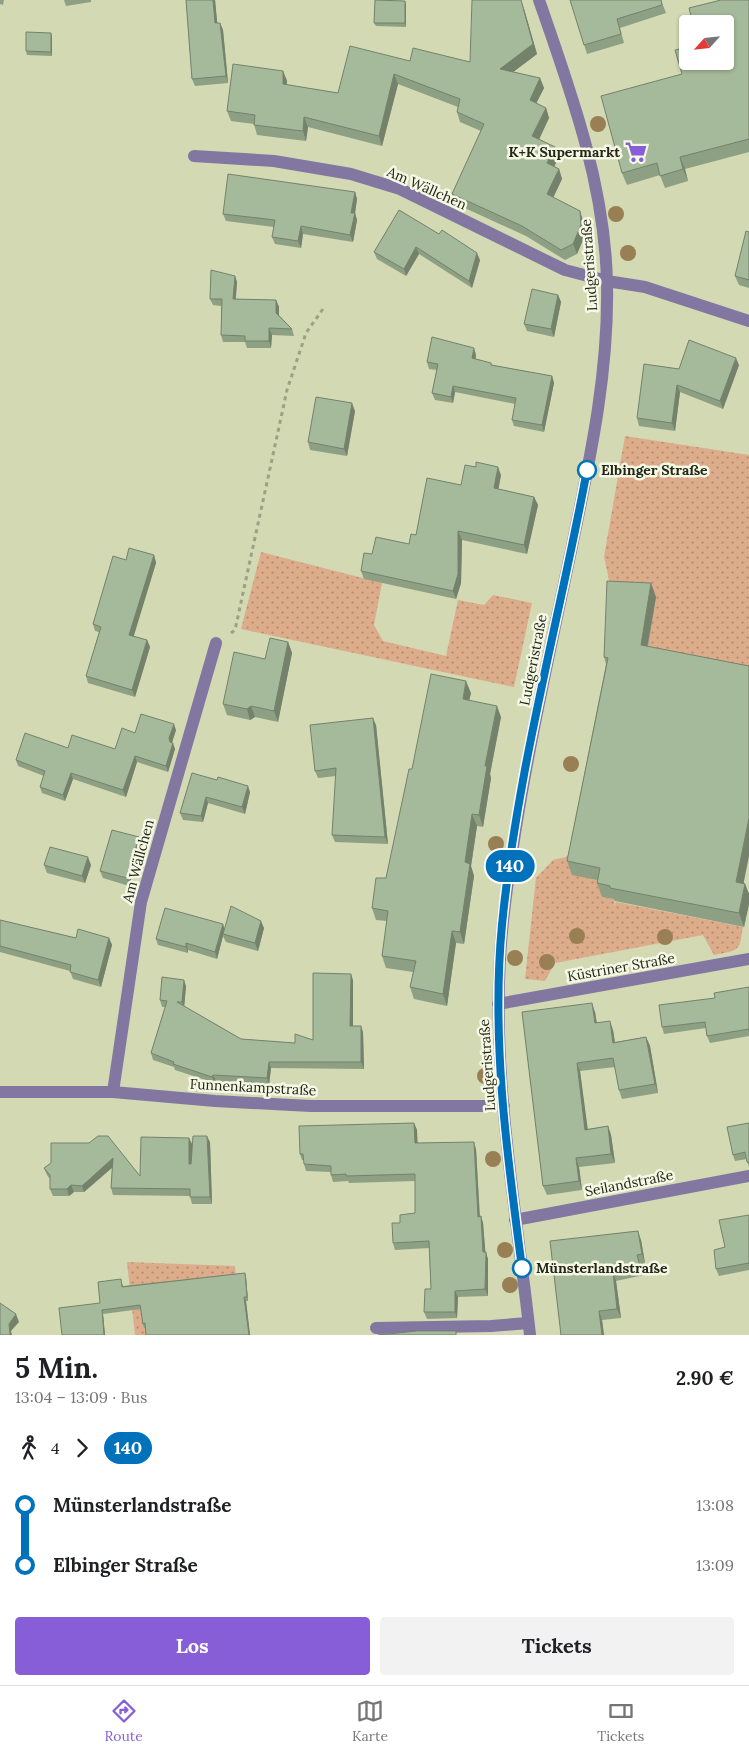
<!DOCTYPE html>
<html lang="de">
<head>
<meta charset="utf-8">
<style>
	body { margin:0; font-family:Lora,serif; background:#f2f2f2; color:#202124; height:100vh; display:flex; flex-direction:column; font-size:19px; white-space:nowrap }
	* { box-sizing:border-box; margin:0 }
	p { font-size:16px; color:#757577 }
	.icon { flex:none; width:28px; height:28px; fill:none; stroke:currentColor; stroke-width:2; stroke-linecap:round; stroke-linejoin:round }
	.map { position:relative; height:1335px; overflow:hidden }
	.side { display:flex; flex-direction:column; background:#fff; flex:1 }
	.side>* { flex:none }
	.badge { padding:0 10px; border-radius:16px; font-size:18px; line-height:32px }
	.needle { width:32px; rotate:243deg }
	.tools { position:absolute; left:679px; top:15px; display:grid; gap:10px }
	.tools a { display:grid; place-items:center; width:55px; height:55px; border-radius:5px; background:#fff; box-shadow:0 1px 4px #0004; font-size:25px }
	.map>.badge { position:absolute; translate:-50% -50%; box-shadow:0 0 0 2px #fff }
	.legs { display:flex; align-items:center; gap:8px; height:55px; padding:0 15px; font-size:16px }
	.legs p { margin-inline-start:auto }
	.overview { display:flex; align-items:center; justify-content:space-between; height:85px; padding:0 15px }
	h1 { font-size:28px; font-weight:700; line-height:38px }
	.primary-button { display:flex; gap:10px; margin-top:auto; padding:10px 15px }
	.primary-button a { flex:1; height:58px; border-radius:5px; background:#875ed8; color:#fff; font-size:20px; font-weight:700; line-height:58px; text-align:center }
	.primary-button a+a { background:#f2f2f2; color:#202124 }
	ul { padding:0 15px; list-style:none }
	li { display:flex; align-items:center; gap:18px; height:60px; font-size:19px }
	li i { display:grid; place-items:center; width:8px; height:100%; margin:0 6px; background:currentColor }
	li i::after { content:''; width:12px; height:12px; margin:-6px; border:4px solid; border-radius:50%; background:#fff }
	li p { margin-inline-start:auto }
	li:first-child i { background:linear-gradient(#0000 50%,currentColor 0) }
	li:last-child i { background:linear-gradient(currentColor 50%,#0000 0) }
	.menu { display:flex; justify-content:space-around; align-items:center; height:70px; border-top:1px solid #e0e0e0; background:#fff; font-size:14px; color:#757577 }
	.menu a { display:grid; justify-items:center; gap:2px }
	.menu .active { color:#875ed8 }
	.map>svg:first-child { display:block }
	.grass { fill:url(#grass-dots) }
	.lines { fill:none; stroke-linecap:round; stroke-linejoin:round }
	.path { stroke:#9ca183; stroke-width:3; stroke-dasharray:4 4; stroke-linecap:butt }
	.minor { stroke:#8177a1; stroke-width:12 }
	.tree { fill:#987f54 }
	.wall { fill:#8ea084 }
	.shaded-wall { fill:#74826c }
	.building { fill:#a5ba9a; stroke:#74826c }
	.line-1-casing { stroke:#fff; stroke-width:11 }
	.line-1 { stroke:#0072bc; stroke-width:8 }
	.stop-1-dot { fill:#fff; stroke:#0072bc; stroke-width:2.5 }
	.labels { text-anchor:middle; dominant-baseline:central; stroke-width:5; stroke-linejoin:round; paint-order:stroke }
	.poi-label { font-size:14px; font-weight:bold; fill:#242718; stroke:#f4f8e4; text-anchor:end }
	.street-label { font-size:14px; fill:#242718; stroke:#f4f8e4 }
	.stop-label { font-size:14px; font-weight:bold; fill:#242718; stroke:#f4f8e4; text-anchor:start }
</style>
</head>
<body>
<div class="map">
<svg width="749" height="1335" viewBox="0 0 749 1335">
	<defs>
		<pattern id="grass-dots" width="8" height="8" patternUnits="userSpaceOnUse" patternTransform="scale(1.25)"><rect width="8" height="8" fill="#ddac8b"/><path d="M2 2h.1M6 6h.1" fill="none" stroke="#b38c71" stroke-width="1.8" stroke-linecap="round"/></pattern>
	</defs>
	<rect width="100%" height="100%" fill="#d2d9b3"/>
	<path class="grass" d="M625 436 749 455V679L645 659 612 594 604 557Z
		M261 552 382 583 374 625 383 641 446 656 458 600 484 605 493 595 532 603 514 687 241 629Z
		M579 842 601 881 615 899 614 906 616 902 743 927C739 950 742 950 714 955L703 935 555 963 545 981 525 979 536 878 553 860 566 857Z
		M127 1262 235 1266 236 1278 146 1327 147 1335H135Z"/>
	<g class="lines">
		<path class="path" d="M231 633 235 630 287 390 306 333 325 306"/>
		<path class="minor" d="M194 156 274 161 351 174 400 189 565 270 607 281 645 287 749 321
			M498 1004 749 959
			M0 1092H113L215 1101 311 1106H504
			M113 1092 141 902 216 643
			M515 1220 749 1176
			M376 1328 491 1326 528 1323
			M530 1335C515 1198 488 1059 503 921 517 795 546 670 572 546 590 459 609 372 607 283 605 185 571 92 539 0"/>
	</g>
	<g class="tree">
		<circle cx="598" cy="124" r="8"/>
		<circle cx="616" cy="214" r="8"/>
		<circle cx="628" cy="253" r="8"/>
		<circle cx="571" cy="764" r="8"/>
		<circle cx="496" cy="844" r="8"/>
		<circle cx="577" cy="936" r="8"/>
		<circle cx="665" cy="937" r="8"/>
		<circle cx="515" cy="958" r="8"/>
		<circle cx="547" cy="962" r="8"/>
		<circle cx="485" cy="1076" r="8"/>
		<circle cx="493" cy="1159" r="8"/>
		<circle cx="505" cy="1250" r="8"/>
		<circle cx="510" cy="1285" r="8"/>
	</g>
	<path class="wall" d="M0 0H4L3 5 0 4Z
		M64 0H91V2L66 6Z
		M186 0H215L217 23H220L223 30 228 83 195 86 192 79Z
		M570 0H661L666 13 620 28 624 43 587 54Z
		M749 0V152L685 169 688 181 665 188 660 175 627 185 622 173 725 61Z
		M405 1 406 5V27L376 26 374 23Z
		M524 9 537 54 513 72 540 78 544 88 536 103 546 108 549 118 539 139 555 147 559 157 554 166 559 169 562 179 553 198 580 211 583 221 585 235 577 254 565 260 526 236 456 204 452 194 481 131 460 122 457 112 458 107 398 84 382 146 308 127 306 141 257 135 254 124 231 121 227 111 283 71 287 81V85L338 93 410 61 470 62Z
		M52 37V56L27 55 26 51Z
		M355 192 357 199 355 213 357 220 353 242 303 234 301 248 275 244 272 237 274 227 226 221 223 214Z
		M399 210 480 260 472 288 419 254 406 276 377 259 374 252Z
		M749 232V288L739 285 735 276Z
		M235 276 237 282 236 299 276 300 279 307V315L292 329 294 336 272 335 271 348H247L245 342H223L221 335V306L213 305 210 299Z
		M558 295 561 302 554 337 527 331 524 324Z
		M476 355V359L491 363 492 365 552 376 554 383 544 432 514 426 512 420 515 404 455 392 453 403 435 400 432 393 437 370 429 369 427 362Z
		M739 365 723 409 680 392 675 431 639 426 637 418 679 369Z
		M355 411 347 456 310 450 308 442Z
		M501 475 498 489 534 497 538 505 527 554 462 540 461 583 456 599 364 579 361 571 372 554 409 544 416 535 461 485Z
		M154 555 156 563 133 636 147 640 150 647 135 697 88 683 86 676 99 632 95 631 93 624 126 560Z
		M656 597 648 647 744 883 745 884 749 894V904L744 927 615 901 614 899 602 897 597 883V880L572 875 567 861 606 664 604 657Z
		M288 642 292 653 278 722 255 717 250 720 227 715 223 704 265 659Z
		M471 693 469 700 501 717 490 774 491 778 483 827 477 826 471 866 474 876 464 944 456 943 447 1006 414 999 410 987 413 972 386 968 382 956 387 921 376 920 372 908 386 878 412 769Z
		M376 725 388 844 335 842 332 835 336 776 318 778 315 771Z
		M176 730 172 743 175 749 168 772 137 762 126 797 73 779 65 801 42 793 40 787 44 776 18 766 16 760 68 748 115 749 135 733Z
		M192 773 250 792 245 814 208 803 203 822 183 820 180 813Z
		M139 837 141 845 129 886 103 878 100 871Z
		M44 865H91L85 883 47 873Z
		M0 920 76 938H109L112 945 101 987 73 979 70 971 0 952Z
		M264 928 258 951 226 942 223 936 217 959 188 950V953L158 945 156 939 224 929Z
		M353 980V1026L363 1032 364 1069 271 1068 269 1085 216 1081 215 1083 175 1070 174 1067 153 1060 151 1053 165 1007H162L160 1000 186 986 184 1006 241 1039 295 1043 313 1040Z
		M749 987V1036L710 1043 707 1036 706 1028 664 1034 662 1027 715 998Z
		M522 1012H595L597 1023 613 1030 615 1042 646 1037 650 1046 658 1093 622 1099 619 1090 615 1067 580 1071 587 1129 608 1126 611 1135 615 1163 579 1167 582 1190 547 1195 543 1186Z
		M414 1123 417 1130V1143L476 1149 480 1216H481L483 1223 485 1252 488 1259V1296L458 1297 457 1318 427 1319 424 1312 431 1289 429 1248 395 1250 393 1243 400 1223 415 1213V1181L349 1183 348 1181 333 1182 331 1175V1172L306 1171 304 1164V1160H302L300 1154Z
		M749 1123V1167L747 1159 735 1161 733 1155Z
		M189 1138 192 1144V1159L210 1142 212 1204H192L190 1196 113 1195 111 1188 112 1168 84 1192H74L69 1196H53L50 1189V1179L47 1175 44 1168 51 1163V1143L140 1176Z
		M749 1215V1270L719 1276 716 1269 725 1247Z
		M641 1240 645 1263 641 1264 644 1275 616 1281 621 1318 602 1320 604 1335H561L550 1241Z
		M245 1273 246 1277 248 1301H246L250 1335H146L145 1328H144L143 1324 141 1309 103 1314 105 1335H62L123 1284V1286Z"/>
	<path class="shaded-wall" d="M213 0H215L218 30 215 23Z
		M521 0 524 9 537 54 504 79 500 69Z
		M405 1 406 5V27L405 23Z
		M220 23 223 30 228 83 226 76Z
		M51 33 52 37V56L51 52Z
		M283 71 287 81 286 94 283 84Z
		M394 74 398 84 382 146 379 136Z
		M540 78 544 88 533 110 530 100Z
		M546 108 549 118 536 146 532 136Z
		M304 117 308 127 306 141 303 131Z
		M555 147 559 157 551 173 547 163Z
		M680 157 685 169 688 181 683 169Z
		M559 169 562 179 550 204 547 194Z
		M355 192 357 199 355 213 357 220 353 242 350 235 351 213Z
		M580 211 583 221 585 235 577 254 573 244Z
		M301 226 303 234 301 248 298 241Z
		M416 247 419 254 406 276 404 269Z
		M477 253 480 260 472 288 469 281Z
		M235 276 237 282 235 305 233 299Z
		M558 295 561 302 554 337 551 329Z
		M276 300 279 307V319L276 313Z
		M269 328 272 335 271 348 269 341Z
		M474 348 476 355 474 364 472 358Z
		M736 358 739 365 723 409 720 401Z
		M552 376 554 383 544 432 542 425Z
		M677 385 680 392 675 431 672 423Z
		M453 386 455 392 453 403 451 397Z
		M352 403 355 411 347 456 344 449Z
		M498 467 501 475 497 497 494 488Z
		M534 497 538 505 527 554 524 545Z
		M458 531 462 540 461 583 456 599 453 591Z
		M154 555 156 563 132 642 129 635Z
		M651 583 656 597 645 659 641 645Z
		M147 640 150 647 135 697 132 690Z
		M288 642 292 653 278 722 274 711Z
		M466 681 471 693 467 710 463 699Z
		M251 706 255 717 250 720 247 709Z
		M497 706 501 717 490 774 491 778 483 827 479 815 485 766Z
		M373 718 376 725 388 844 385 837Z
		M174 724 176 730 171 745 173 743 175 749 168 772 166 766 170 742 169 738Z
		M135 756 137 762 126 797 123 790Z
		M71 773 73 779 65 801 63 795Z
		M248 786 250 792 245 814 242 807Z
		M206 797 208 803 203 822 201 816Z
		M472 814 477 826 471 866 474 876 464 944 460 932 465 862Z
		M749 818V856L741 896 736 882Z
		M139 837 141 845 129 886 127 878Z
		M88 857 91 865 85 883 82 876Z
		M745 884 749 894V904L744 927 739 913Z
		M261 921 264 928 258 951 255 943Z
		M223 924 225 930 223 934V936L217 959 215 952Z
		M452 931 456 943 447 1006 443 994Z
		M109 938 112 945 101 987 98 980Z
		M186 943 188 950V953L186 947Z
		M351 974 353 980V1032L350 1026Z
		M184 980 186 986 184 1009 182 1002Z
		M592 1003 595 1012 598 1032 595 1023Z
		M610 1021 613 1030 616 1051 613 1043Z
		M361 1026 363 1032 364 1069 361 1062Z
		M646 1037 650 1046 658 1093 655 1084Z
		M269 1062 271 1068 269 1085 267 1078Z
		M577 1063 580 1071 589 1138 585 1130Z
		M213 1075 216 1081 215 1083 212 1077Z
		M414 1123 417 1130 418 1150 415 1143Z
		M608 1126 611 1135 615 1163 611 1154Z
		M207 1136 210 1142 212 1204 210 1197Z
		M189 1138 192 1144V1171L189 1164Z
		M474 1142 476 1149 480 1223 478 1217Z
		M113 1158 115 1165 84 1192 82 1186Z
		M576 1158 579 1167 582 1190 579 1181Z
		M71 1185 74 1192 69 1196 67 1189Z
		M481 1216 483 1223 486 1259 483 1252Z
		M638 1231 641 1240 645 1263 642 1254Z
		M486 1252 488 1259V1296L485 1289Z
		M613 1272 616 1281 621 1318 617 1309Z
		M245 1273 246 1277 248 1301 247 1297Z
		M455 1291 458 1297 457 1318 455 1312Z
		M244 1297 246 1301 250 1335H249Z
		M102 1310 103 1314 105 1335H104Z
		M599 1311 602 1320 604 1335H602Z
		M16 1314 19 1322 11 1331 12 1335H10L9 1324Z"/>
	<path class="building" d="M186 0H213L215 23H220L226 76 192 79Z
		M375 0 405 1V23H374Z
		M472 0H521L533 44 500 69 540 78 530 100 546 108 532 136 555 147 547 163 559 169 547 194 580 211 581 225 573 244 561 250 522 226 452 194 484 124 457 112 460 99 394 74 379 136 304 117 303 131 254 125 255 115 227 111 233 64 283 71V84L338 93 350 46 410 61 413 48 470 62Z
		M570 0H661L662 5 617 19 621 34 584 45Z
		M721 0H749V139L680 157 683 169 660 176 657 163 622 173 601 96 682 74 675 50 688 47V61H725V24H693L689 8Z
		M26 32 51 33V52L26 51Z
		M228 174 355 192 351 213H355L350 235 301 226 298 241 272 237 275 220 223 214Z
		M399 210 439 234 442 230 477 253 469 281 416 247 404 269 374 252Z
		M746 231 749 232V280L735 276Z
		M211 270 235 276 233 299 276 300V313L292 329 269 328V341H245V336L221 335 222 299H210Z
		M532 289 558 295 551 329 524 324Z
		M432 337 474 348 472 358 491 363V365L552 376 542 425 512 420 516 398 453 386 451 397 432 393 438 364 427 362Z
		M689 340 736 358 720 401 677 385 672 423 637 418 644 364 679 369Z
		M316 397 352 403 344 449 308 442Z
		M476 462 498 467 494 488 534 497 524 545 458 531V574L453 591 361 571 364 553 372 554 376 537 409 544 411 534 416 535 427 478 461 485 465 465 476 467Z
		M129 548 154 555 129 635 147 640 132 690 86 676 101 627 93 624 113 556 126 560Z
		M607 581 651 583 641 645 749 666V818L736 882 745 884 739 913 610 888V886L597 883 600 868 567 861 608 658 604 657Z
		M270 638 288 642 274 711 251 706 247 709 223 704 234 652 265 659Z
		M431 674 466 681 463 699 497 706 485 766H487L479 815 472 814 465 862 470 864 460 932 452 931 443 994 410 987 416 961 382 956 388 911 372 908 376 878H386L409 769H412Z
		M141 714 174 724 169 738 170 742 173 743 166 766 135 756 123 790 71 773 63 795 40 787 45 771 16 760 25 733 68 748 72 735 115 749 122 728 135 733Z
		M373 718 385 837 332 835 336 768 315 771 310 725Z
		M192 773 217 780 218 777 248 786 242 807 206 797 201 816 180 813Z
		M112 830 139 837 127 878 100 871Z
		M50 847 88 857 82 876 44 865Z
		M231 906 261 921 255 943 223 934Z
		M165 908 223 924 215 952 186 943V947L156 939Z
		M0 920 76 938 78 929 109 938 98 980 70 972 71 965 0 946Z
		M313 973 351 974 350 1026H361V1062H269L267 1078 213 1075 212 1077 173 1064 174 1062 151 1053 167 1001 160 1000 162 977 184 980 182 1002H177L241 1039 295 1043V1034L313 1040Z
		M749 987V1029L707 1036 705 1022 662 1027 659 1005 715 998 714 993Z
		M592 1003 595 1023 610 1021 613 1043 646 1037 655 1084 619 1090 613 1058 577 1063 585 1130 608 1126 611 1154 576 1158 579 1181 543 1186 522 1012Z
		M414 1123 415 1143 474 1142 478 1217 481 1216 483 1252H486L485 1289 455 1291V1312H424L425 1289H431L429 1241 393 1243 392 1223H400V1215L415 1213V1174L346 1176V1174L331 1175V1166L304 1164 303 1154H300L299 1126Z
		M749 1123V1163L747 1162 745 1152 733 1155 727 1127Z
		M98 1136H108L140 1176 141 1137 189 1138V1164H191L193 1136H207L210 1197H190V1189L111 1188 113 1158 82 1186 71 1185 67 1189H50V1175L44 1168 51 1163V1143H89Z
		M749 1215V1263L716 1269 714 1250 725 1247 719 1220Z
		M638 1231 642 1254 637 1255 640 1266 613 1272 617 1309 599 1311 602 1335H561L550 1241Z
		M245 1273 247 1297H244L249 1335H146L145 1323 143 1324 140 1305 102 1310 104 1335H62L59 1308 100 1303 98 1282 121 1279 122 1287Z
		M0 1303 16 1314 9 1324 10 1335H0Z
		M417 1331H456V1335H378Z"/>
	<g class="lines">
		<g class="line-1-casing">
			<path id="line-1" d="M522 1268C507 1155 491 1038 502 925 517 771 559 621 587 470"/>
		</g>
		<use href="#line-1" class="line-1"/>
	</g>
	<defs>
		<g id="supermarket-bare" transform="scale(1.725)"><path d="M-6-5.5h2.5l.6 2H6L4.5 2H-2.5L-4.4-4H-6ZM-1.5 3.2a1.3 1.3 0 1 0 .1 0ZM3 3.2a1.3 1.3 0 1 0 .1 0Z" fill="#875ed8" stroke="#f4f8e4" stroke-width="2.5" paint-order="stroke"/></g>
	</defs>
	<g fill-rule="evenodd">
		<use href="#supermarket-bare" x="636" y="152"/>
	</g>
	<g class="stop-1-dot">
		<circle cx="587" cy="470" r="9"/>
		<circle cx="522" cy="1268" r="9"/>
	</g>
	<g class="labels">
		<g class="poi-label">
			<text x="620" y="152">K+K Supermarkt</text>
		</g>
		<g class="street-label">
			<text transform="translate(427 188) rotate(24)">Am Wällchen</text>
			<text transform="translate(589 265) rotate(-94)">Ludgeristraße</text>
			<text transform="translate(533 660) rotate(-79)">Ludgeristraße</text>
			<text transform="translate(138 861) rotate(-75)">Am Wällchen</text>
			<text transform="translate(621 967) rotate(-10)">Küstriner Straße</text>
			<text transform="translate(487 1065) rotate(-94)">Ludgeristraße</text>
			<text transform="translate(253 1087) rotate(3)">Funnenkampstraße</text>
			<text transform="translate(629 1183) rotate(-11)">Seilandstraße</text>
		</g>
		<g class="stop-label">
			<text x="601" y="470">Elbinger Straße</text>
			<text x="536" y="1268">Münsterlandstraße</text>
		</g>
	</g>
</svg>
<div class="tools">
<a><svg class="needle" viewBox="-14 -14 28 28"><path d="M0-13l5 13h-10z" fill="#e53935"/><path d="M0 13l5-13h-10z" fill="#757577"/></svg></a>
</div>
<b class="badge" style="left:510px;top:866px;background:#0072bc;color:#fff">140</b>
</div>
<section class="side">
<div class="overview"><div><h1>5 Min.</h1><p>13:04 – 13:09 · Bus</p></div><b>2.90 €</b></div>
<div class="legs"><svg class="icon" aria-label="walk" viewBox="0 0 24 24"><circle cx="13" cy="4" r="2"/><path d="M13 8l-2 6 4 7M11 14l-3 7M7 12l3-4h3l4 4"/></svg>4<svg class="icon" aria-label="forward" viewBox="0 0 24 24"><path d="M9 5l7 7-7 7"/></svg><b class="badge" style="background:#0072bc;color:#fff">140</b></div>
<ul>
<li><i style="color:#0072bc"></i><b>Münsterlandstraße</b><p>13:08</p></li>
<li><i style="color:#0072bc"></i><b>Elbinger Straße</b><p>13:09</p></li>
</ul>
<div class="primary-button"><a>Los</a><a>Tickets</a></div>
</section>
<nav class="menu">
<a class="active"><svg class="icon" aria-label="directions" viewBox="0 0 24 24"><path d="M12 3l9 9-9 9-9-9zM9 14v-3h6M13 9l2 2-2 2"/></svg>Route</a>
<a><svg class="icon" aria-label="map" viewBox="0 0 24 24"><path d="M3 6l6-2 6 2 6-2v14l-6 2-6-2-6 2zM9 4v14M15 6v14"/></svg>Karte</a>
<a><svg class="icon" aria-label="tickets" viewBox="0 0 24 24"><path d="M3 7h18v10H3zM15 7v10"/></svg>Tickets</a>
</nav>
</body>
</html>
